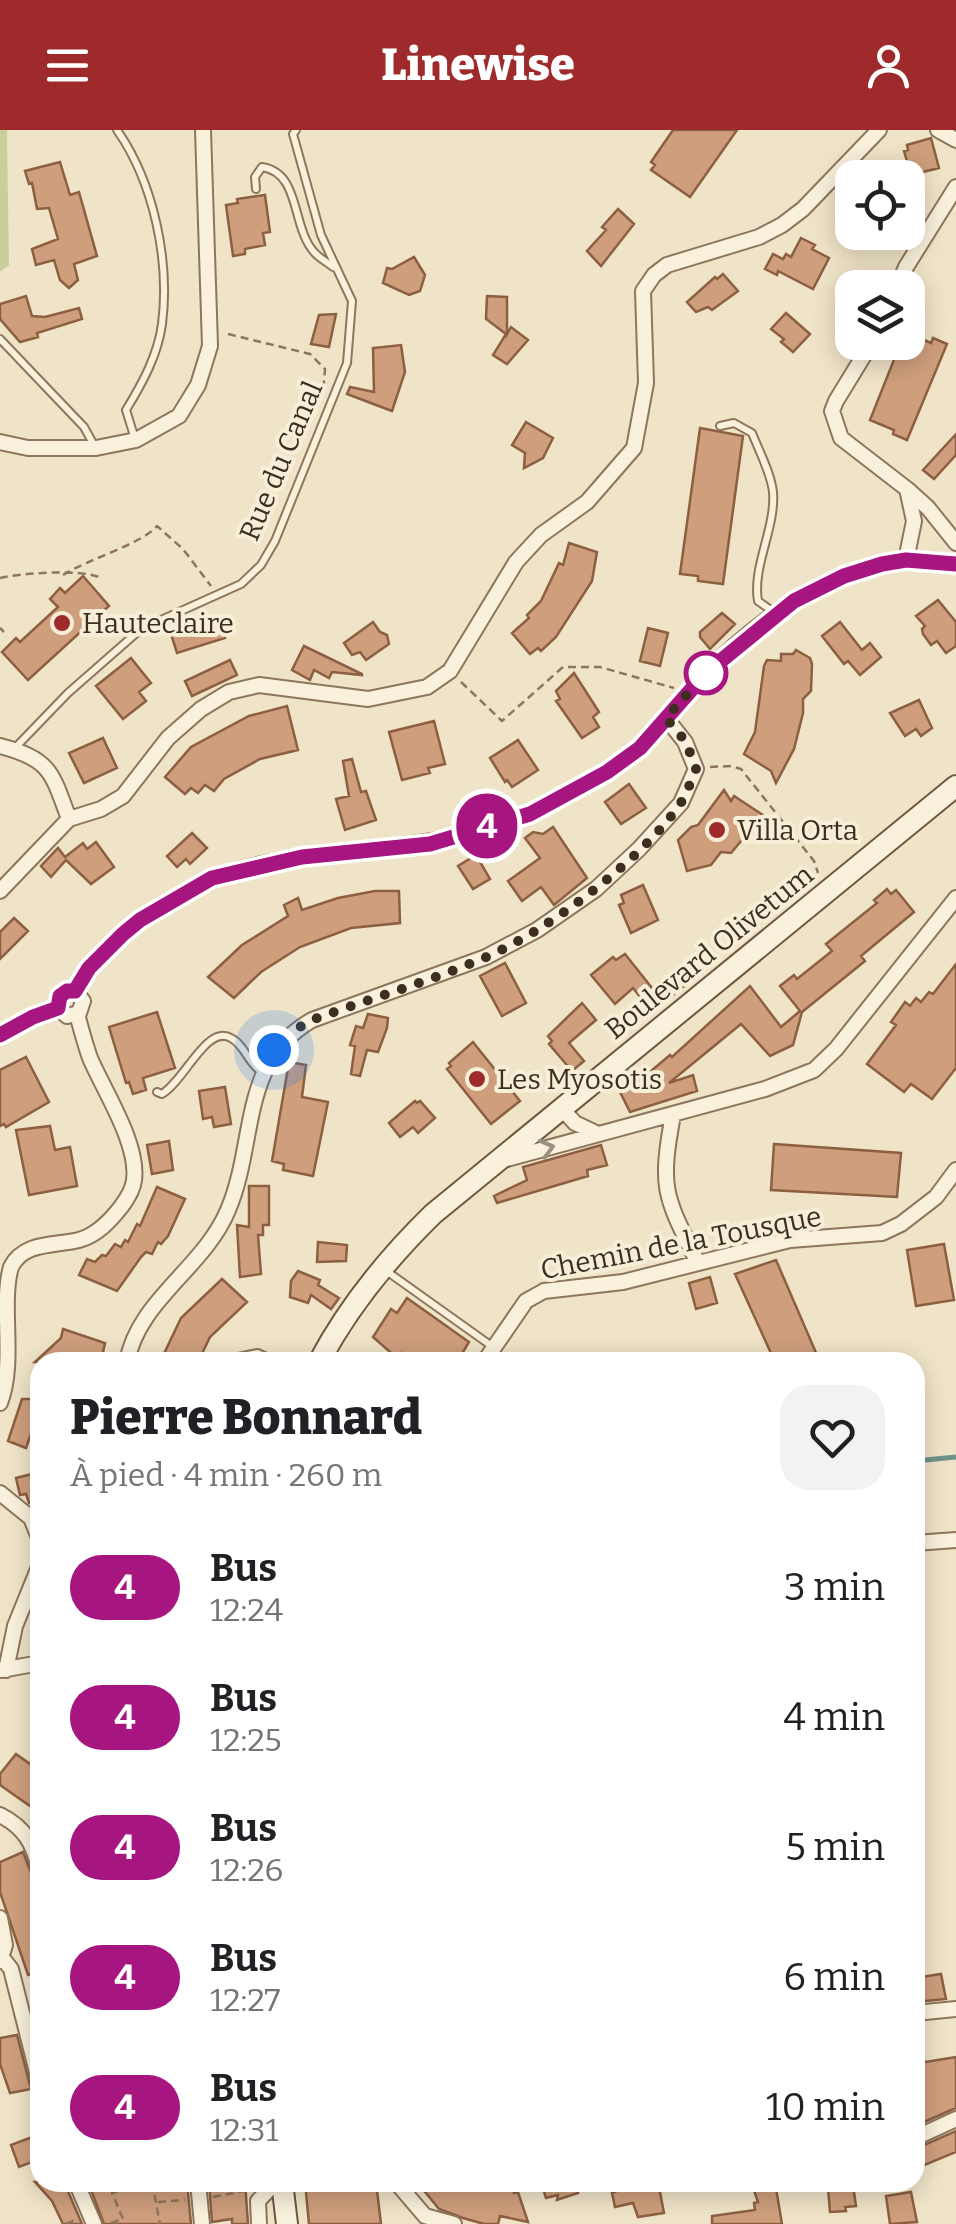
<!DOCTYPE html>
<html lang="fr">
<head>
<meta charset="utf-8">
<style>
	body { margin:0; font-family:Bitter,serif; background:#f2f2f2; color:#202124; height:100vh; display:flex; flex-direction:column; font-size:38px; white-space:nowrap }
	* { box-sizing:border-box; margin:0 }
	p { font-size:32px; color:#757577 }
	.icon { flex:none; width:55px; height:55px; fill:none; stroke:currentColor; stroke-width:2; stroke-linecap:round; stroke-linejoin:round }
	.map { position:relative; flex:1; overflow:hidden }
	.details { position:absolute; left:30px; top:1222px; width:895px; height:840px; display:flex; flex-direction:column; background:#fff; border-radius:30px; box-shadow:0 5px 25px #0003 }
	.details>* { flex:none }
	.badge { padding:0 20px; border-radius:32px; font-size:35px; line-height:65px }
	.tools { position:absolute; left:835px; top:30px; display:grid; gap:20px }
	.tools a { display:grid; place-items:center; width:90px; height:90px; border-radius:20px; background:#fff; box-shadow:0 5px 25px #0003; font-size:50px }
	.you { position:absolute; width:50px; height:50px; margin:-25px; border:8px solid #fff; border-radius:50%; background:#1a73e8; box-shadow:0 0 0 15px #1a73e833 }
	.map>.badge { position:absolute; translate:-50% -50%; box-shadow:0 0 0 5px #fff }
	.round { display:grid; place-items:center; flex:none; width:105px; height:105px; border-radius:30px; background:#f2f2f2 }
	.head { display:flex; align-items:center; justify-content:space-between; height:170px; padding:0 40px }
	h1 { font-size:48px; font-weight:800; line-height:75px }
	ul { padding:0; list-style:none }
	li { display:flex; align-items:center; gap:30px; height:130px; padding:0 40px }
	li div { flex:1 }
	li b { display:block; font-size:38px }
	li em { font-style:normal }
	li .badge { min-width:110px; font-weight:700; text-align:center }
	header { display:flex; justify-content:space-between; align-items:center; height:130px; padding:0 40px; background:#9e2a2b; color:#fff; font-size:45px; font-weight:800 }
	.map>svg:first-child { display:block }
	.green { fill:#c9cf9b }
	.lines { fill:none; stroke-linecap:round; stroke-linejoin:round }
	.stream { stroke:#6f938a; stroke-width:5 }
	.building { fill:#cf9f7d; stroke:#8d5f41; stroke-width:2.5 }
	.service-casing { stroke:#8d765c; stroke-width:10 }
	.minor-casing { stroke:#8d765c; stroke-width:18 }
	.secondary-casing { stroke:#6f573f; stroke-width:24 }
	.path { stroke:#8d765c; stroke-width:2.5; stroke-dasharray:8 5; stroke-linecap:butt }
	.service { stroke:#faf1dc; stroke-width:6 }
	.minor { stroke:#faf1dc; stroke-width:14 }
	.secondary { stroke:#faf1dc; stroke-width:20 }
	.oneway { stroke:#9c907e }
	.line-casing { stroke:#fff; stroke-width:22 }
	.line { stroke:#a61580; stroke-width:15 }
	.walk { stroke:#3d2e20; stroke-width:10; stroke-dasharray:0 18 }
	.poi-dot { fill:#9e2a2b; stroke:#f7eed8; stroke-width:4 }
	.stop-dot { fill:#fff; stroke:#a61580; stroke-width:5 }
	.labels { text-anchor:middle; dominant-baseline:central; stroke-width:8; stroke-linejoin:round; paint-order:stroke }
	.street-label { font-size:28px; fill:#3d2e20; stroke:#f7eed8 }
	.poi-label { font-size:28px; fill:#3d2e20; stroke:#f7eed8; text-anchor:start }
</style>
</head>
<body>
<header><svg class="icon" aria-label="menu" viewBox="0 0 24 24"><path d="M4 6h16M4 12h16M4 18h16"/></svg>Linewise<svg class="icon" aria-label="person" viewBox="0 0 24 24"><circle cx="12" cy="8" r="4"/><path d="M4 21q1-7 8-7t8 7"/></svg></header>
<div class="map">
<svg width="956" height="2094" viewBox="0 0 956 2094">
	<rect width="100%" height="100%" fill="#f0e4c8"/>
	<path class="green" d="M0 0H7L9 135 0 142Z"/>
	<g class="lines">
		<path class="stream" d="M915 1331 956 1327"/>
	</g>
	<path class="building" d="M673 0H737L690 67 651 40 655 35 651 32Z
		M931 8 939 38 911 45 904 21 908 20 907 15Z
		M60 32 70 65 79 62 97 126 74 134 78 150 69 158 60 150 54 130 36 135 32 119 58 109 49 78 37 79 32 53 29 54 25 41Z
		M265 65 270 102 263 103 265 115 245 119V124L233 126 226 75 238 73 237 69Z
		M618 79 634 94 601 136 587 121 606 100 602 97Z
		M801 108 815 115 812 119 829 128 813 159 778 141 777 145 765 139 773 124 783 129 786 124 791 127Z
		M414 127 425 145 420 161 409 165 383 153 387 138 392 139Z
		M723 144 738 161 712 180 708 177 696 182 687 172 715 147 717 149Z
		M26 166 32 186 45 187 79 178 82 189 37 203 38 207 20 212 0 189V174Z
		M487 166 507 167V204L511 197 528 210 507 234 493 225 506 204 486 189Z
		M786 183 810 204 793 222 781 212 784 209 771 199Z
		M336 184 329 217 311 214 319 185Z
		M908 203 931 213 933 208 947 214 907 310 893 304 894 300 870 290 901 212H908Z
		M401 215 405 242 392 281 347 264 350 257 374 262 373 218Z
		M526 292 553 308 543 328 524 338 525 323 512 315Z
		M700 298 743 306 723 454 698 451V446L680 444Z
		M956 304V325L934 349 923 340Z
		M569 413 597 422 592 451 556 507 541 521 538 518 530 524 512 503 529 488 527 485 541 471 559 433 563 435Z
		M83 446 109 476 28 550 2 522 16 508 20 512 58 477 50 469 60 458 65 463Z
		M938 470 956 492V516L946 523 937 511 931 515 923 504 922 499 925 496 916 486Z
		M722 483 735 494 710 519 700 507V502Z
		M219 487 225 508 177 523 170 501Z
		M373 492 380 502 387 505 389 514 366 530 360 522 352 525 344 513Z
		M840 492 862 520 870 513 881 527 860 545 848 531 844 534 822 506Z
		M648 498 668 503 660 536 640 531Z
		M304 516 362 544V545L332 542 329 548 314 540 310 550 292 540Z
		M796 520 810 528 812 534 811 561 803 569V583L794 619 776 653 771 641 744 624 755 602 764 536 767 530 781 531V524H793Z
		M131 528 151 553 139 562 146 571 123 589 96 556Z
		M230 530 237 545 192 566 185 551Z
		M574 543 599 582 593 587 599 597 582 608 556 571 560 569 556 561Z
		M919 570 932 598 921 606 916 599 905 606 890 583Z
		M287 576 298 620 260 629 224 649 214 661 205 655 198 663 191 658 185 664 165 647 191 617 249 586Z
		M434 591 445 634 428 638 430 643 402 650 389 602Z
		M103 608 117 638 84 653 69 623Z
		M518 610 538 640 512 657 507 650 505 652 490 628Z
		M352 629 361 662 366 661 376 690 345 700 336 669 349 666 343 631Z
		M629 654 646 678 621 694 605 672Z
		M724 660 731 671 734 666 763 685 731 723 721 722 711 735 687 741 678 710 691 697 698 695Z
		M553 697 587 748 554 775 541 757 522 771 508 751 540 728 525 708 533 702 543 704Z
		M192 703 207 718 190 734 186 729 177 737 167 726Z
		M96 712 114 737 91 754 66 730 51 747 41 736 58 718 65 727 83 713 87 719Z
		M476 725 490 749 473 759 458 736Z
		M643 755 658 790 631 803 619 775 624 773 621 765Z
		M887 759 891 764 896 760 914 782 861 826 865 831 802 882 793 915 770 926 741 894 669 953 693 945 697 961 630 982 618 958 639 941 644 947 670 925 672 927 750 856 781 897 800 881 780 856 794 845 797 849 832 821 826 814 877 773 874 770Z
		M375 761H399L400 793 351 798 300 817 261 842 234 868 208 847 242 815 288 786 284 775 298 768 302 780 338 768Z
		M14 788 28 801 0 829V802Z
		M625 824 652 858 678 838 689 852 652 882 633 858 615 874 591 845 613 827 616 830Z
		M505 833 526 873 502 886 480 846Z
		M956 834V938L932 969 911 954 904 962 867 934 896 895 891 892 905 872 910 876 916 868 921 872 929 862 933 864Z
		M582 873 596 890 569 913 584 931 572 941 549 914 552 911 548 906Z
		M157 882 175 938 143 948 146 960 133 964 129 952 126 953 109 897Z
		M368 884 388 888 387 898 378 922 367 920 360 946 351 944 355 916 350 915 356 896 363 898Z
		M473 912 520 971 491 994 447 939 451 936 449 933Z
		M26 927 49 972 6 997 4 994 0 996V940Z
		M289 932 306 935 302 967 328 972 313 1046 283 1040 284 1034 272 1031Z
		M225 957 231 994 214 997 212 987 203 989 199 961Z
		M415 971 417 973 420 971 435 988 418 1003 413 997 400 1007 389 993Z
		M50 996 55 1020 70 1017 77 1056 29 1065 16 1000Z
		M169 1011 173 1040 152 1044 147 1015Z
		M774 1014 901 1023 897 1067 771 1060Z
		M601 1015 607 1035 587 1040 588 1046 497 1073 494 1066 527 1050 523 1037Z
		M249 1056H269V1095H263V1105H258L261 1144 240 1147 237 1095 249 1097Z
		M157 1057 185 1069 168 1106 161 1114 158 1112 152 1124 146 1122 141 1127 117 1161 79 1145 87 1129 95 1132 102 1125 106 1126 115 1114 121 1117 125 1110 128 1112 137 1094 140 1096Z
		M318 1112 347 1115 346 1131 317 1132Z
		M944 1114 954 1170 916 1176 907 1120Z
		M776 1130 820 1232H775L735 1144Z
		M298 1141 320 1150 318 1155 339 1168 331 1179 311 1165 308 1173 290 1167 291 1151Z
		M710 1147 717 1173 696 1179 689 1153Z
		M222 1149 247 1172 210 1207 198 1232H160L181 1188Z
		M407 1168 469 1212 457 1232H416L401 1223 398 1229 373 1207 391 1179 397 1183Z
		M63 1199 105 1213 101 1232H35L61 1208Z
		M22 1269H40V1300L33 1298 26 1318 8 1311Z
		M36 1343 40 1370 29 1373 26 1364 20 1365 16 1348Z
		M16 1624 40 1641V1683L0 1655V1644Z
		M23 1722 39 1763 35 1765 40 1784V1841L28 1845 0 1762V1732Z
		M941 1844 946 1869 915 1872V1848Z
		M17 1905 31 1959 10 1963 0 1934V1908Z
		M956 1927V1978L915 1996V1982L920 1980 915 1952V1947L922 1946 919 1933Z
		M956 2001V2022L915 2039V2019Z
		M40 2004V2029L19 2037 11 2015Z
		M35 2052H64L82 2094H63L52 2071Z
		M88 2052H187L191 2094H104Z
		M209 2052H245L248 2094H232V2089L212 2092Z
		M305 2052H359L366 2061 377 2060 381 2094H309Z
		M417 2052H511L514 2063 518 2062 528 2092 500 2086 498 2094H484L463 2088 439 2079Z
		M541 2052H586L587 2055 576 2059 578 2063 557 2070 558 2065 546 2068Z
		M637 2052H658L664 2083 638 2087 633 2073 615 2077 612 2063Z
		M751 2052H775L782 2094H712V2086L755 2080 754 2073 758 2072Z
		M853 2055 856 2076 845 2077 846 2081 830 2082 828 2058Z
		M911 2062 917 2092 890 2094 886 2066Z"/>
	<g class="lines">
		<g class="service-casing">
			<path id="service" d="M117 0C154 53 170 131 162 194 158 225 142 254 126 280L135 309
				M256 59 255 47 262 37C301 43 291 96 314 122 319 128 327 132 333 137
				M0 209 84 297 95 317
				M720 296 734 293 752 303C759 321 771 343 773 362 776 398 752 436 758 471L775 483
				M14 619 68 563 141 499 241 454 261 435 275 411 347 233 352 171 321 105 293 4 296 0
				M157 962 162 964C185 950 207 894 231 908 245 915 248 934 263 943
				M385 1140 493 1217"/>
		</g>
		<g class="minor-casing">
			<path id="minor" d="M938 0 956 10
				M897 158 906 137 956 57
				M872 212 836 271 832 281 841 308 907 359 928 378 956 413
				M0 312 28 318H96L136 310 179 286 198 255 210 216 203 0
				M906 430 914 391 907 359
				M0 616C51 629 52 643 69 689
				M0 761 69 689 101 679 123 666 168 608 201 579 229 562 259 555 368 569 427 557 450 541 516 432 541 405 587 372 634 318 646 253 643 161 654 145 667 135 759 107 782 95 803 79 879 0
				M75 861C97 825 124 799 161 778 178 768 195 754 213 748 317 710 432 729 532 682 568 665 606 645 637 620 662 599 680 570 703 546 766 481 861 413 956 434
				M58 878 67 886 79 883 83 871 75 861
				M58 878V869L63 862 75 861
				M0 905 33 887 58 878
				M562 979 575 993 598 1004
				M673 985C659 1060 665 1066 698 1133
				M503 1030 765 959 814 940 836 919 956 768
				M127 1232C138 1170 204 1138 228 1080 257 1012 239 932 312 890L486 827 537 800 596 759 639 719 681 673 696 639 685 612 666 588
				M233 1232 257 1227 268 1232
				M484 1232 526 1171 544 1161 623 1152 790 1110 882 1103 901 1094 936 1067 956 1040
				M0 1273C16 1231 0 1175 11 1137 24 1111 56 1116 79 1110 97 1105 110 1091 121 1077 127 1069 133 1060 134 1050 139 1014 104 961 90 928 85 914 81 899 77 884
				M0 1363 31 1388 40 1410 39 1437 15 1496 6 1540
				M915 1413 956 1410
				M1 1540 40 1533
				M0 1685C26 1698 33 1714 40 1741
				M0 1788 5 1815 0 1831
				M0 1825 11 1839 40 1954
				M915 1883 956 1879
				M915 2008 956 1989
				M76 2052 94 2094
				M198 2052 202 2094
				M396 2052 425 2086
				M425 2086 454 2094
				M259 2094 258 2071 276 2052"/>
		</g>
		<g class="secondary-casing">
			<path id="secondary" d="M319 1232C348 1177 388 1128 433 1084L956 656
				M282 2052 287 2094"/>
		</g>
		<path class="path" d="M228 204 310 224 325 239 323 263
			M63 445C88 429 142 414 157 396L183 419 211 456
			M0 448C23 443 79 439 99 447
			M0 498 4 502
			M461 552 502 591 563 537H600L674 558
			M710 637 731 636 741 639 814 731 818 743
			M152 2052 160 2094
			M213 2067 244 2061
			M158 2072 185 2070
			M111 2093 123 2089 112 2063 148 2052
			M66 2094 75 2090"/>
		<use href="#service" class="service"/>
		<use href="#minor" class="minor"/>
		<use href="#secondary" class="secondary"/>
	</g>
	<defs><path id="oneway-chevron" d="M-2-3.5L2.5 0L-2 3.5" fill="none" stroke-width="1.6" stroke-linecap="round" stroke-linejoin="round" transform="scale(2.5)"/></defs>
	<use class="oneway" href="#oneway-chevron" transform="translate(547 1018) rotate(-15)"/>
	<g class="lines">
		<g class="line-casing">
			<path id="line" d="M0 905 33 887 58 878 60 866 67 861H75L89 838 123 804 140 790 212 748 302 727 430 714 530 684 607 642 640 618 706 543 794 471 844 446 882 434 906 430 956 434"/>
		</g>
		<use href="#line" class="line"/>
		<path class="walk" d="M274 920 291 902 312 890C369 869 428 852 484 828 546 802 642 730 680 674 687 664 691 650 696 639L686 612 666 588 706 543"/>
	</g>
	<g class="poi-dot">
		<circle cx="62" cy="493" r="10"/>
		<circle cx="717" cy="700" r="10"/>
		<circle cx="477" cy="949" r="10"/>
	</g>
	<circle class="stop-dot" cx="706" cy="543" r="20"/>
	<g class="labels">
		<g class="street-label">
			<text transform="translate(281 331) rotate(-67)">Rue du Canal</text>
			<text transform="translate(709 822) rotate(-39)">Boulevard Olivetum</text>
			<text transform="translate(681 1113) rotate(-11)">Chemin de la Tousque</text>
		</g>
		<g class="poi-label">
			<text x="82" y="493">Hauteclaire</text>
			<text x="737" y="700">Villa Orta</text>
			<text x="497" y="949">Les Myosotis</text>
		</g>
	</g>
</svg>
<div class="tools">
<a><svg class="icon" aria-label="locate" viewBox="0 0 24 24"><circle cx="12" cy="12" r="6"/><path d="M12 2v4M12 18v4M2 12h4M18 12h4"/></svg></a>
<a><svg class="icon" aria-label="layers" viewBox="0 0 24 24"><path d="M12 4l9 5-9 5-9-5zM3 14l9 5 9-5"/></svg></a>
</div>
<div class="you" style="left:274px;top:920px"></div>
<b class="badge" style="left:487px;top:696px;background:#a61580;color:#fff">4</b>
<section class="details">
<div class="head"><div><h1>Pierre Bonnard</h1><p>À pied · 4 min · 260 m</p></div><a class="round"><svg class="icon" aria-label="heart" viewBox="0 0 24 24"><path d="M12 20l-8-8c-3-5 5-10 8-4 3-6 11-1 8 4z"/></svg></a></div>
<ul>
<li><span class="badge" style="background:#a61580;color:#fff">4</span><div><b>Bus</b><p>12:24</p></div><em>3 min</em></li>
<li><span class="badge" style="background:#a61580;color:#fff">4</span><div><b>Bus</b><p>12:25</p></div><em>4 min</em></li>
<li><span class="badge" style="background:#a61580;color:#fff">4</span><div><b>Bus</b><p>12:26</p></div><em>5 min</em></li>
<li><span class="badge" style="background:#a61580;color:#fff">4</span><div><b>Bus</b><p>12:27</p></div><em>6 min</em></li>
<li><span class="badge" style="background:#a61580;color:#fff">4</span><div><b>Bus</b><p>12:31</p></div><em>10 min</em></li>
</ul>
</section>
</div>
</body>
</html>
